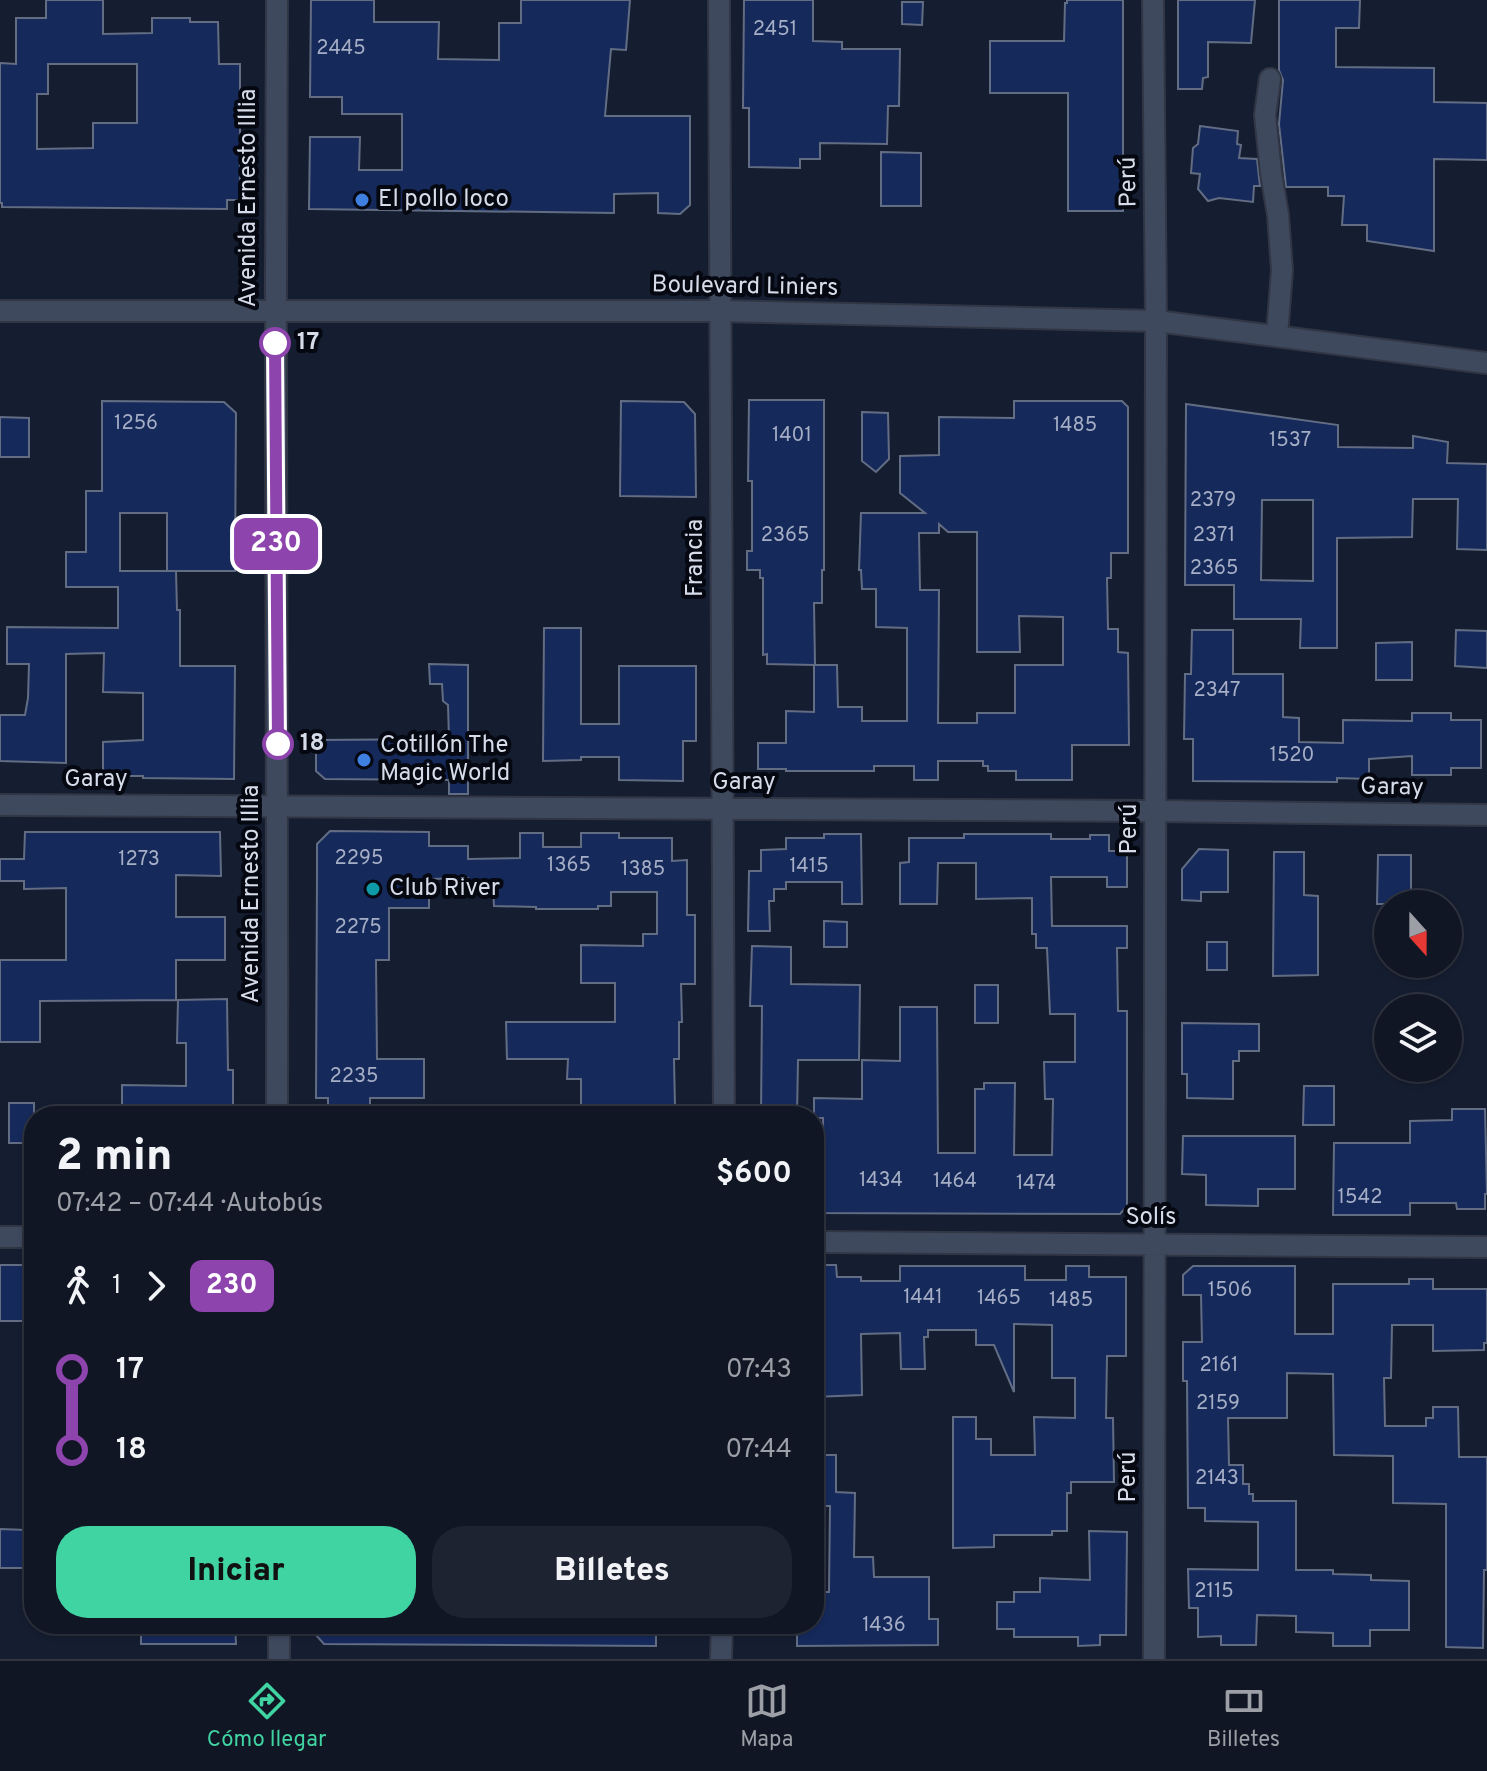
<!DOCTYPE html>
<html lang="es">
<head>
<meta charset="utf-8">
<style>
	body { margin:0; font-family:Overpass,sans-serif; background:#1e2331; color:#f1f3f6; height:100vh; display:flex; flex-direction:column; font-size:30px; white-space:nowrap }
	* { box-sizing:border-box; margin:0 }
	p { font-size:26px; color:#9c9fa6 }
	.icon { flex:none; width:44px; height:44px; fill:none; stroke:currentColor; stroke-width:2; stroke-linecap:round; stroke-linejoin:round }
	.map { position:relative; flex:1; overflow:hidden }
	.drawer { position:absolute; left:24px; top:1106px; width:800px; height:528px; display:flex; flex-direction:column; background:#101624; border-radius:32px; box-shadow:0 2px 6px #0004,0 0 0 2px #303541 }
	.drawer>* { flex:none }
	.badge { padding:0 16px; border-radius:12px; font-size:28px; line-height:52px }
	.needle { width:52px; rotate:159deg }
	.tools { position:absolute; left:1374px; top:890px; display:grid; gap:16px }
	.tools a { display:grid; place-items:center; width:88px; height:88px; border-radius:50%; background:#101624; box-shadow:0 2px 6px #0004,0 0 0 2px #303541; font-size:40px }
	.map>.badge { position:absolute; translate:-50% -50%; box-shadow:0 0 0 4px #fff }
	.legs { display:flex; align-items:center; gap:12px; height:88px; padding:0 32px; font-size:26px }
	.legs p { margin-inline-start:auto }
	.summary { display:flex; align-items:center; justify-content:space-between; height:136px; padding:0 32px }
	h1 { font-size:44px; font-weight:800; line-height:60px }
	.cta { display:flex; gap:16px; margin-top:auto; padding:16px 32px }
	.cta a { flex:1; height:92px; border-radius:32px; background:#40d4a2; color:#111; font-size:32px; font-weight:800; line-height:92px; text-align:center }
	.cta a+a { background:#1e2331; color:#f1f3f6 }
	ul { padding:0 32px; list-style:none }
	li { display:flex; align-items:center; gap:28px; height:80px; font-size:30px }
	li i { display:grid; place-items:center; width:12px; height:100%; margin:0 10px; background:currentColor }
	li i::after { content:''; width:20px; height:20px; margin:-10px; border:6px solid; border-radius:50%; background:#101624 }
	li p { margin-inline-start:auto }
	li:first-child i { background:linear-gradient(#0000 50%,currentColor 0) }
	li:last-child i { background:linear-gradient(currentColor 50%,#0000 0) }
	.tabs { display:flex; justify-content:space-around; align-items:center; height:112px; border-top:2px solid #303541; background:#101624; font-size:22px; color:#9c9fa6 }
	.tabs a { display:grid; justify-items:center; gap:4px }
	.tabs .active { color:#40d4a2 }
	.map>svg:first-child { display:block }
	.building { fill:#15295b; stroke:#626d84; stroke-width:2; fill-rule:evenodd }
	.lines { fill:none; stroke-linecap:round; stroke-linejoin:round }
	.minor-casing { stroke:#313645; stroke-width:24 }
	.secondary-casing { stroke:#313645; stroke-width:24 }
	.minor { stroke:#3f495e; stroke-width:20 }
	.secondary { stroke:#3f495e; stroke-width:20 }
	.line-1-casing { stroke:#fff; stroke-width:18 }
	.line-1 { stroke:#8e44ad; stroke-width:12 }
	.shop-dot { fill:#3f7fe0; stroke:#050810; stroke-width:3 }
	.stop-1-dot { fill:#fff; stroke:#8e44ad; stroke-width:4 }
	.culture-dot { fill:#0f9aa8; stroke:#050810; stroke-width:3 }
	.labels { text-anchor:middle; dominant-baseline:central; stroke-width:8; stroke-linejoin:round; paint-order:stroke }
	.number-label { font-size:20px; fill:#a5aec5 }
	.street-label { font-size:24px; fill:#d5dbe8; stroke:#050810 }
	.poi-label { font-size:24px; fill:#d5dbe8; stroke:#050810; text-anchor:start }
	.stop-label { font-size:24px; font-weight:bold; fill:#d5dbe8; stroke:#050810; text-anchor:start }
</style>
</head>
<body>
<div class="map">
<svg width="1487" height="1659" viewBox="0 0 1487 1659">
	<rect width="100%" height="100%" fill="#151d30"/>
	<path class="building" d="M46 0H103V34L152 33V18H190V22H218L219 64H240V200H227V209L2 207V203H0V63L16 64V18H46ZM48 64H137V123H93V148L37 149V94H48Z
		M311 0H374V22H439L438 59 499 60V23H521V0H630L626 50 611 49 605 116H690V205L680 214 658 213V193L614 194V213L309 209 310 137H360L359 170H402V114H342V97H310Z
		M744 0H813V41L842 42V49H900L899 106H888L887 144 820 143V159H800V168L749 167V108H743Z
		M1067 0H1123V211H1068V93H990V41H1064L1065 3H1067Z
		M1178 0H1255L1251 43 1208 42V77L1203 78 1202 89H1178Z
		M1279 0H1360L1359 28H1336V67L1434 68V102L1487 103V160L1434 159V251L1367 241V225H1342L1344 196H1328V187H1286L1279 124 1283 80 1279 70Z
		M902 2H923L922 25 902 24Z
		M1200 126 1238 131 1237 144 1241 145 1239 158 1257 159 1260 186H1254L1253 202 1219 198 1208 201 1198 189 1200 174 1191 173 1193 148 1198 144Z
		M881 152 921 153V206H881Z
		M749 400H824V570H822V603H814L815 665 767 664V654L763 655V578H760V570H747V551H752V481H748Z
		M102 401 224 402 236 413 235 571H167H176L177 610H180V666H235L234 779 143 778V776H103V742L143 740V693L103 692 104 653 66 654V763L0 761V715H25L28 698 29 664H7V627L118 628V587H66V552H86V491H102ZM120 513H167V571H120Z
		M621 401 684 402 695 414 696 497 620 496Z
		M1014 401H1122L1128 407V553H1111V578H1107L1108 629H1118V652L1128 653 1129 745H1072V780H1016V771H988V766H983V761H938V780H914V766H874V771H786V769H758V743H786V711L814 712V665H837L838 707H862V721H907V628L876 627V589H862L861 570H859L861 513H925L900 493V456L939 455V417L1014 418ZM939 524 948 532H977V652H1020L1019 616 1063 617V665H1015V713H977V723H938L939 590H920L919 533H939Z
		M1186 404 1338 425V447L1413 448V436L1448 442 1447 463 1487 464V550L1457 549 1458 499H1413L1412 537 1337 538V648H1300L1301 619H1234V585H1185ZM1262 500H1313V581L1261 580Z
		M862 412 888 413 889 459 876 472 862 461Z
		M0 417 29 418V457H0Z
		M544 628H581V724H619V666H696V741H683V781L619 780V757H581V760L543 761Z
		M1192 630H1233V674H1283V717L1299 718V742L1343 743V720L1412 721V713H1451V720H1481V768H1451V775H1412V756L1369 759V779L1337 778V782L1193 781V739H1184L1185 674H1191Z
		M1456 630 1487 631V668L1455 666Z
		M1412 642V680H1376V643Z
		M429 664 468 665V794H449V780L325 779 316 771V740L449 739 448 705 443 701 442 684H430Z
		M330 831 429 832V846H468V859L520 858V833H543V847H581V833H619V838H672V861L687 860V915H695V984H681L682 1022H679V1059H674L675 1107H658V1111L620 1110V1116H581V1079H567L568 1059H507L506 1022H615V983H581V945L643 946V934H657V892H611V906H598V909H536V907L494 906 493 889H468V878L429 879V908H389V960H376L377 1059H424V1098H370V1116H328V1098H316L317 871V844Z
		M25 832H220L221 876 176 875V917H225V960H176V1000L40 1001V1042H0V960H66V888L24 889V881H0V859H24Z
		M824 834H861L862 904H842V882H786V889H774V901H769L770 931H748L749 871H761V850L786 849V838H824Z
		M964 834H1051V839H1090V835H1109V851H1127V887H1107V877H1051L1052 926H1127V948H1117L1118 1011H1127V1206L1120 1214 814 1213V1186H824L823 1118H814V1098L862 1099V1060L900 1061V1007H937L938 1153H975V1089H984V1083H1015L1014 1155H1052L1053 1099H1045L1044 1062H1075V1014H1050L1047 948H1036V934H1032V898L976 899V863H938L937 904H900V863L909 862V838H964Z
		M1199 849 1228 850V892H1201V901L1182 900V869Z
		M1274 852H1304V895L1318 896V975L1273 976Z
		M1378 855H1411V904H1377Z
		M824 921 847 922V947H824Z
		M1207 942H1227V970H1207Z
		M752 946 791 947V984L860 985 859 1060H798L797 1116H761L762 1006H750Z
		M975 985H998V1023H975Z
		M227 999 228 1070H233V1116H122V1085L186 1086V1043H177L178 1000Z
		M1182 1023 1259 1024V1051H1239V1061H1233V1099L1187 1098V1074H1182Z
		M1304 1086H1334V1125H1303Z
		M9 1103H34V1143H9Z
		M1452 1109H1485L1487 1194H1485V1209H1457L1456 1203H1410V1215H1333L1334 1143H1410V1121L1452 1120Z
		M1183 1136H1295V1189H1258V1206L1206 1205V1175L1182 1174Z
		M0 1265H34V1321H0Z
		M814 1265H836L837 1277H861V1281H900V1266H1025V1280H1066V1266H1089V1277H1126V1356H1107L1106 1418H1113L1114 1482H1071V1493H1067V1531H1052V1535H994V1547L953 1548V1417H976V1439H991V1455H1035L1034 1417 1075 1418V1378H1052V1325L1014 1324V1392L994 1345H976V1330H928V1337H924L925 1369H901L900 1333 861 1334 862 1395 814 1397Z
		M1193 1266H1295V1334H1333V1284H1409V1279H1433V1289H1487V1343H1484V1350L1433 1351V1325H1392L1391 1378H1384L1385 1426H1426V1418H1433V1407H1458L1459 1457H1487V1570H1484L1483 1648 1446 1647V1504L1393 1503V1456L1334 1455 1333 1374 1287 1373V1418H1228L1229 1465H1243V1484H1249V1494H1253V1501H1296V1570H1333V1574L1371 1575V1580L1409 1581V1630H1370V1646H1333V1633L1296 1632V1616L1257 1615 1256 1645H1221V1636L1198 1637V1608H1189L1188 1569 1258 1570V1522L1205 1521V1508H1188L1187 1381H1183V1342H1202L1201 1295H1183V1275Z
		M816 1455H836V1492L855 1493 854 1557H873L874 1577H929V1619H938V1645L797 1646V1624H814V1592H829L830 1506H816Z
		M0 1529 26 1530V1535H34V1568H0Z
		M1089 1531 1127 1532 1126 1635H1100V1645L1078 1646V1637H1014V1629H997V1602H1014V1592H1040V1578L1090 1580Z
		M141 1624H235L236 1644H141Z
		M306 1624H656V1646L324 1644Z"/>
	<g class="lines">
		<g class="minor-casing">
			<path id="minor" d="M719 0 724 1116
				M1153 0 1156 321 1154 1659
				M1270 79 1265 115 1271 173 1278 215 1282 270 1277 336
				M0 805 1156 811 1487 815
				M0 1237H34
				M814 1242 1487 1247
				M721 1659 722 1624"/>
		</g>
		<g class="secondary-casing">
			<path id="secondary" d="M277 0C274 372 278 744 277 1116
				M0 311H722L1156 321 1487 363
				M279 1624V1659"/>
		</g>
		<use href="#minor" class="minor"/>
		<use href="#secondary" class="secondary"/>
	</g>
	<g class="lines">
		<g class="line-1-casing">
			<path id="line-1" d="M275 343 278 744"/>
		</g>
		<use href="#line-1" class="line-1"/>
	</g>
	<g class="shop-dot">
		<circle cx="362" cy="200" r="8"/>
		<circle cx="364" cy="760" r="8"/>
	</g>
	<g class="stop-1-dot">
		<circle cx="275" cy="343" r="14"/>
		<circle cx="278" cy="744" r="14"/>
	</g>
	<circle class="culture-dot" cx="373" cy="889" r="8"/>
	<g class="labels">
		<g class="number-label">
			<text x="775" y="30">2451</text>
			<text x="341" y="49">2445</text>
			<text x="136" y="424">1256</text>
			<text x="1075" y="426">1485</text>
			<text x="792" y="436">1401</text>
			<text x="1290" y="441">1537</text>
			<text x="1213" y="501">2379</text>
			<text x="785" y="536">2365</text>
			<text x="1214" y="536">2371</text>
			<text x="1214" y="569">2365</text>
			<text x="1217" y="691">2347</text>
			<text x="1292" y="756">1520</text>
			<text x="359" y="859">2295</text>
			<text x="139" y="860">1273</text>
			<text x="569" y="866">1365</text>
			<text x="809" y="867">1415</text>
			<text x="643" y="870">1385</text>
			<text x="358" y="928">2275</text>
			<text x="354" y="1077">2235</text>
			<text x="881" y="1181">1434</text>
			<text x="955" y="1182">1464</text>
			<text x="1036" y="1184">1474</text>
			<text x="1360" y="1198">1542</text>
			<text x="1230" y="1291">1506</text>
			<text x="923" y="1298">1441</text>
			<text x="999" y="1299">1465</text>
			<text x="1071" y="1301">1485</text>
			<text x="1219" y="1366">2161</text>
			<text x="1218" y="1404">2159</text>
			<text x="1217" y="1479">2143</text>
			<text x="1214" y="1592">2115</text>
			<text x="884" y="1626">1436</text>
		</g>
		<g class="street-label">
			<text transform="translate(1129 182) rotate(-91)">Perú</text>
			<text transform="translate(249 198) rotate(-90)">Avenida Ernesto Illia</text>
			<text transform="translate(745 287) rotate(1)">Boulevard Liniers</text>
			<text transform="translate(696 558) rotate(-90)">Francia</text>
			<text x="96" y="780">Garay</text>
			<text x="744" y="783">Garay</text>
			<text transform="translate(1392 788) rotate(1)">Garay</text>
			<text transform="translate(1130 829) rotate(-90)">Perú</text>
			<text transform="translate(252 894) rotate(-90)">Avenida Ernesto Illia</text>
			<text x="1151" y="1218">Solís</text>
			<text transform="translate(1129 1477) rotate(-90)">Perú</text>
		</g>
		<g class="poi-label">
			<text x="378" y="200">El pollo loco</text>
			<text x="380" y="746">Cotillón The<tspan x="380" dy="28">Magic World</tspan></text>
			<text x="389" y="889">Club River</text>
		</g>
		<g class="stop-label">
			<text x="297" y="343">17</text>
			<text x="300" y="744">18</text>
		</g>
	</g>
</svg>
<div class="tools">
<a><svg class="needle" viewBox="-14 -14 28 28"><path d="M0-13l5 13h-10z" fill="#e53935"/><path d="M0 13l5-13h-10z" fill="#9c9fa6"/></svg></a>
<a><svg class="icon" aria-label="layers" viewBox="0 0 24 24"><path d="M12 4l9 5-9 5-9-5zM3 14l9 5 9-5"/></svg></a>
</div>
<b class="badge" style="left:276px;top:544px;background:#8e44ad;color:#fff">230</b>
<section class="drawer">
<div class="summary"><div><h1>2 min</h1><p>07:42 – 07:44 · Autobús</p></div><b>$600</b></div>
<div class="legs"><svg class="icon" aria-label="walk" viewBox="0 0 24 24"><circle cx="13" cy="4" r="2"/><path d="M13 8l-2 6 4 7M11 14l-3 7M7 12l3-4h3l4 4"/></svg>1<svg class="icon" aria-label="forward" viewBox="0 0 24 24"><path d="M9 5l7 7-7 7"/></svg><b class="badge" style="background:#8e44ad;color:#fff">230</b></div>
<ul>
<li><i style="color:#8e44ad"></i><b>17</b><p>07:43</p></li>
<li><i style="color:#8e44ad"></i><b>18</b><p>07:44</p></li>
</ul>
<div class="cta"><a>Iniciar</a><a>Billetes</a></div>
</section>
</div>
<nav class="tabs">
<a class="active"><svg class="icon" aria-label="directions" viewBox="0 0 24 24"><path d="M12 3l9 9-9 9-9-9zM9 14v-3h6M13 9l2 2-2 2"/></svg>Cómo llegar</a>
<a><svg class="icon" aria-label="map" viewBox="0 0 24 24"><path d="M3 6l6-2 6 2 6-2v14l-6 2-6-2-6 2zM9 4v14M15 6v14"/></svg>Mapa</a>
<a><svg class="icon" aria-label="tickets" viewBox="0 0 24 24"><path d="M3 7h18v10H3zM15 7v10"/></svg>Billetes</a>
</nav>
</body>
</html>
